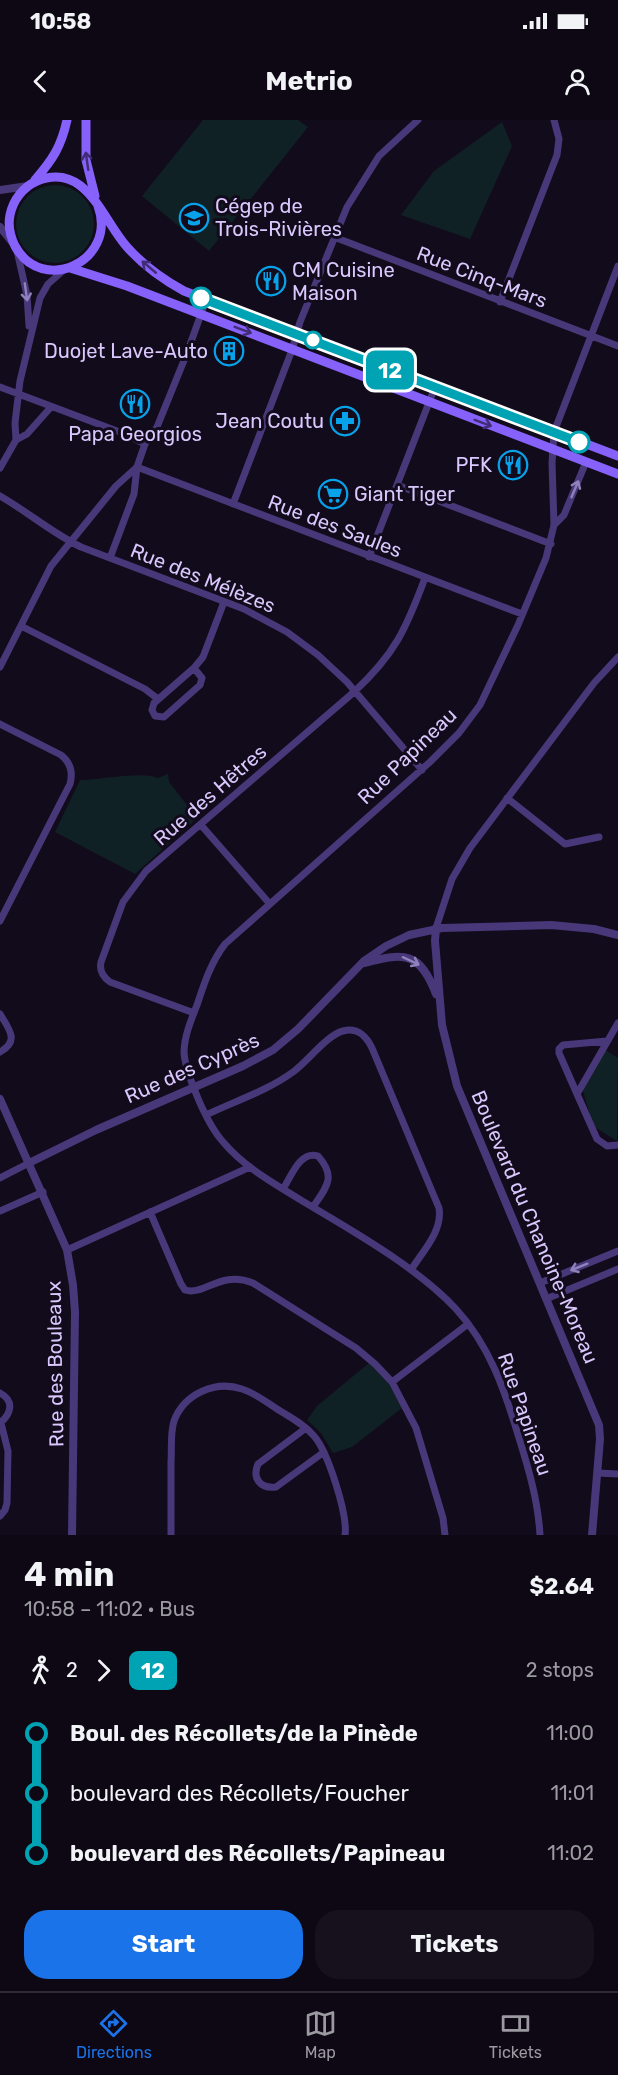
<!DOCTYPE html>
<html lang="en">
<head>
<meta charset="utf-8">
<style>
	body { margin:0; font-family:Rubik,sans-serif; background:#17111d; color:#f1f3f6; height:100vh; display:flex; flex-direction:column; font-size:22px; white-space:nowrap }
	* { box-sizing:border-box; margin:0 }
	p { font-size:20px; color:#9b9aa0 }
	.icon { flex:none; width:33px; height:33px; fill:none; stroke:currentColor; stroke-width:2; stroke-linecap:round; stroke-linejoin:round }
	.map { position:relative; height:1415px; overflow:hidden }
	.sheet { display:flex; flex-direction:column; background:#0e0814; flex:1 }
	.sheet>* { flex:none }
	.badge { padding:0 12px; border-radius:9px; font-size:21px; line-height:39px }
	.map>.badge { position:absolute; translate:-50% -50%; box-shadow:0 0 0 3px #fff }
	.legs { display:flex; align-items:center; gap:9px; height:66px; padding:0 24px; font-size:20px }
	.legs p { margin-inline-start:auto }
	.summary { display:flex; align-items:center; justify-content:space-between; height:102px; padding:0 24px }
	h1 { font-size:33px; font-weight:700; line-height:45px }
	.button { display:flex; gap:12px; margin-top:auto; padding:12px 24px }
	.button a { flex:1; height:69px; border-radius:24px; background:#1a73e8; color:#fff; font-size:24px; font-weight:700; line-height:69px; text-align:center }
	.button a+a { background:#17111d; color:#f1f3f6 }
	ul { padding:0 24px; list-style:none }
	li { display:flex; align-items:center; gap:21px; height:60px; font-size:22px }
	li i { display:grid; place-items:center; width:9px; height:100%; margin:0 8px; background:currentColor }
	li i::after { content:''; width:15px; height:15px; margin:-8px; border:4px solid; border-radius:50%; background:#0e0814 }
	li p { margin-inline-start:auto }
	li:first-child i { background:linear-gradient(#0000 50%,currentColor 0) }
	li:last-child i { background:linear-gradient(currentColor 50%,#0000 0) }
	.status { display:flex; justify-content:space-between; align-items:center; height:42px; padding:0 30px; background:#0e0814; direction:ltr }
	.status svg { height:16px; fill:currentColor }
	header { display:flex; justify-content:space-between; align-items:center; height:78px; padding:0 24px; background:#0e0814; font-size:27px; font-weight:700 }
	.menu { display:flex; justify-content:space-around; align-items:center; height:84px; border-top:2px solid #2e2934; background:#0e0814; font-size:16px; color:#9b9aa0 }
	.menu a { display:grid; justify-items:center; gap:3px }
	.menu .active { color:#1a73e8 }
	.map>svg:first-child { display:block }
	.green { fill:#0f2125 }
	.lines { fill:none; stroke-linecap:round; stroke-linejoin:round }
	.minor { stroke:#483879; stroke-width:7 }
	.tertiary { stroke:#483879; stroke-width:8 }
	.secondary { stroke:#8661fa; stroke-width:9 }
	.oneway { stroke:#402d74 }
	.oneway2 { stroke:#9080bb }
	.line-1-casing { stroke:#fff; stroke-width:14 }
	.line-1 { stroke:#00a3b4; stroke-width:9 }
	.stop-1-dot { fill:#fff; stroke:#00a3b4; stroke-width:3 }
	.labels { text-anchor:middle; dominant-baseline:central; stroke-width:6; stroke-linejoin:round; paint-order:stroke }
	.poi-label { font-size:20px; fill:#d9c7fd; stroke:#120b1b; text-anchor:start }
	.street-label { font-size:20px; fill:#d9c7fd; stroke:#120b1b }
</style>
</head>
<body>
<div class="status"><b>10:58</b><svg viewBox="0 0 49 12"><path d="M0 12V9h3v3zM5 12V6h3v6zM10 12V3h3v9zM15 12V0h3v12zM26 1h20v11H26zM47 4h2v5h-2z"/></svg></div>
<header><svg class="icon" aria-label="back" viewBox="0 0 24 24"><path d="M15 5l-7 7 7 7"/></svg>Metrio<svg class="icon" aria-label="person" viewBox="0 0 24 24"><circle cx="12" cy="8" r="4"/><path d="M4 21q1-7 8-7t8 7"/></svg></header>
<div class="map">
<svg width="618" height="1415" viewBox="0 0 618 1415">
	<rect width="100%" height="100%" fill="#120b1b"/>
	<path class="green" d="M203 0H298L308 7 209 131 142 76Z
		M502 2 512 26 470 119 401 95 434 51Z
		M16 104a39 39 0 1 1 78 0a39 39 0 1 1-78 0Z
		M168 654 169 662 197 698 135 754 55 712 80 660C100 660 141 651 158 658Z
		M604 929 618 938 617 1021 593 1006 581 964Z
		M369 1243 389 1264 402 1288 352 1327 333 1333 321 1313 307 1300 317 1286Z"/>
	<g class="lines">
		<path class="minor" d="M334 117 618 226
			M17 131 27 175 29 206
			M500 182 557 35 559 19 554 0
			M0 267 125 314 145 324
			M16 320 27 314 51 287
			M137 347 522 494
			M0 348 16 320 15 303 20 261 40 178 48 164 65 149
			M397 365 551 424
			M0 376C28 392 52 413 81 427L244 489 287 512 318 535 347 562 422 650
			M233 384 292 230 300 202 347 87 379 36 418 0
			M554 405 564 395 586 342
			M369 437 435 267
			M110 438 134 374 137 347 145 324 157 307 187 233 206 180
			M21 506 145 569 158 579
			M0 547 51 446 116 366 137 347
			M194 548 202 558 200 565 164 597 155 596 152 590 154 583Z
			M194 548 203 537 224 482
			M0 604 61 635C71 643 73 653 70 664L0 801
			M507 678 565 724 599 717
			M201 705 269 783
			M436 808 452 759 470 728 594 563 618 537
			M194 893 110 862C103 857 99 851 101 842L123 782 146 751 354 572C395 534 406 509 425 458
			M0 894C9 909 20 921 0 932
			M618 903 577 974 597 1019 607 1026 618 1025
			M577 974 559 933V929L563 925 607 921
			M206 995C235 981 267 971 293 952 308 941 327 915 343 911 358 907 366 916 372 928L439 1088C443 1111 422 1132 411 1150
			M0 1058 29 1043
			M283 1069C291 1057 300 1030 318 1036 337 1057 326 1068 313 1087
			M0 1091 43 1072
			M150 1092 181 1164 185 1170C205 1176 220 1150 253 1163L356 1228 375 1244 392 1262 416 1308 443 1398 445 1415
			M67 1130 250 1047
			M540 1163 618 1131
			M546 1179 618 1149
			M392 1262 468 1204
			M0 1273C15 1281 11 1294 0 1303
			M306 1308 258 1344C252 1358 260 1369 276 1367L324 1332
			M598 1353 618 1354
			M0 1396 5 1390 7 1383 8 1331 1 1303
			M171 1415C171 1391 171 1366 171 1342 172 1328 170 1314 174 1301 184 1274 215 1260 242 1269 255 1273 266 1282 277 1289 290 1297 304 1304 314 1316 328 1332 348 1395 345 1415
			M540 1415C538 1381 529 1350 519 1318 505 1271 490 1226 456 1189 418 1148 353 1111 304 1082 277 1065 245 1048 224 1023 212 1010 204 993 197 976 192 963 185 948 184 933 184 917 191 900 197 885 204 864 211 842 225 824L430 642 459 613 480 585 518 505 546 438 554 405 552 343 554 312 618 146"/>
		<path class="tertiary" d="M0 70 28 66
			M0 107 13 123
			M436 808 435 821 442 905 457 966 599 1305 600 1319 592 1415
			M365 843C405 832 420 832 436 874
			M0 979 67 1130 73 1165 75 1192 72 1415
			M29 1043 96 1010 243 946 273 930 298 909 364 841 386 826 409 815 442 808 551 805 594 809 618 815"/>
		<path class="secondary" d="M86 0V40L95 76
			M35 60C53 39 61 27 67 0
			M98 86C118 141 42 176 15 126 10 116 8 105 10 95 13 80 23 67 37 61 86 41 102 99 127 127 143 145 162 159 184 171L618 336
			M70 148 127 166 618 354"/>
	</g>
	<defs><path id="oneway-shaft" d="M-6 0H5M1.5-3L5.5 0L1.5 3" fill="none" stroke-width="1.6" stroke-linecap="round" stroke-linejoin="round" transform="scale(1.5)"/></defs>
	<g class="oneway">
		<use href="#oneway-shaft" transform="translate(87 41) rotate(-98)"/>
		<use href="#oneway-shaft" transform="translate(149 147) rotate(-140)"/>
		<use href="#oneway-shaft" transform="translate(243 210) rotate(21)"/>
		<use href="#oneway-shaft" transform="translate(483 303) rotate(21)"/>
	</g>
	<g class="oneway2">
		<use href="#oneway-shaft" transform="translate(26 172) rotate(82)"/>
		<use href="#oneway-shaft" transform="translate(575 369) rotate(-67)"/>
		<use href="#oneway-shaft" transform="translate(411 841) rotate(25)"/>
		<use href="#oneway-shaft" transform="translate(579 1147) rotate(158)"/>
	</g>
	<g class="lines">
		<g class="line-1-casing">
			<path id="line-1" d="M201 178 579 322"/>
		</g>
		<use href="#line-1" class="line-1"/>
	</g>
	<defs>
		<g id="university-ring" transform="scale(1.5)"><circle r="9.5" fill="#120b1b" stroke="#07a2ea" stroke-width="1.5"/><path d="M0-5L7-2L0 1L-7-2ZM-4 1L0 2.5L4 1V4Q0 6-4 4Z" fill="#07a2ea"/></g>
		<g id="restaurant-ring" transform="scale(1.5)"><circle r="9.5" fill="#120b1b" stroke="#07a2ea" stroke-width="1.5"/><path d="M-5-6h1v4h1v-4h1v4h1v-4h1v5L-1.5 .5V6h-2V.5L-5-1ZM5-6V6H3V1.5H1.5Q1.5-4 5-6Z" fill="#07a2ea"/></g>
		<g id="building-ring" transform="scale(1.5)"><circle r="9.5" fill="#120b1b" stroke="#07a2ea" stroke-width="1.5"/><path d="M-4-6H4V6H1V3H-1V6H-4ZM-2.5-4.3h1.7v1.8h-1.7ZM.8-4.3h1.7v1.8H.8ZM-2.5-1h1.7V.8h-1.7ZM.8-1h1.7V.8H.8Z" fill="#07a2ea"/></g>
		<g id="pharmacy-ring" transform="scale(1.5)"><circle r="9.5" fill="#120b1b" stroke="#07a2ea" stroke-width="1.5"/><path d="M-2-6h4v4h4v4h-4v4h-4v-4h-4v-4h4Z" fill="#07a2ea"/></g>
		<g id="supermarket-ring" transform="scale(1.5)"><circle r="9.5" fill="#120b1b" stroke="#07a2ea" stroke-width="1.5"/><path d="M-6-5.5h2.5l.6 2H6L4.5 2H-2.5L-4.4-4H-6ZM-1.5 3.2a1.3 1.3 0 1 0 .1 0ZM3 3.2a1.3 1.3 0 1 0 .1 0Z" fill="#07a2ea"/></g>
	</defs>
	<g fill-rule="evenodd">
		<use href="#university-ring" x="194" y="98"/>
		<use href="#restaurant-ring" x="271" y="161"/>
		<use href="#building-ring" x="229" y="231"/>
		<use href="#restaurant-ring" x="135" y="284"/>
		<use href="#pharmacy-ring" x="345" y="301"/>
		<use href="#restaurant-ring" x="513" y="345"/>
		<use href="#supermarket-ring" x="333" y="374"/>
	</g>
	<g class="stop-1-dot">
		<circle cx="201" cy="178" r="10"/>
		<circle cx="313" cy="220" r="8"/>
		<circle cx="579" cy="322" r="10"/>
	</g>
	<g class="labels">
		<g class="poi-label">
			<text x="215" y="86">Cégep de<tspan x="215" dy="23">Trois-Rivières</tspan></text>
			<text x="292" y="150">CM Cuisine<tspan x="292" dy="23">Maison</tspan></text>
			<text x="208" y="231" text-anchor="end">Duojet Lave-Auto</text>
			<text x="324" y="301" text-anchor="end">Jean Coutu</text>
			<text x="135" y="314" text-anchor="middle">Papa Georgios</text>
			<text x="492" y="345" text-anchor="end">PFK</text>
			<text x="354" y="374">Giant Tiger</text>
		</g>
		<g class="street-label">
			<text transform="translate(482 157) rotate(21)">Rue Cinq-Mars</text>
			<text transform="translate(335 406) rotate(21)">Rue des Saules</text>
			<text transform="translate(203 458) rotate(22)">Rue des Mélèzes</text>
			<text transform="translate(407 636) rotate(-44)">Rue Papineau</text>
			<text transform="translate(210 675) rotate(-41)">Rue des Hêtres</text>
			<text transform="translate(192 948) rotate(-24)">Rue des Cyprès</text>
			<text transform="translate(535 1107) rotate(67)">Boulevard du Chanoine-Moreau</text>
			<text transform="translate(55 1244) rotate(-91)">Rue des Bouleaux</text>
			<text transform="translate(525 1294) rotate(71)">Rue Papineau</text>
		</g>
	</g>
</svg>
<b class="badge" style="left:390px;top:250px;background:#00a3b4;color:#fff">12</b>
</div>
<section class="sheet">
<div class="summary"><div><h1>4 min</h1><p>10:58 – 11:02 · Bus</p></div><b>$2.64</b></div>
<div class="legs"><svg class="icon" aria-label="walk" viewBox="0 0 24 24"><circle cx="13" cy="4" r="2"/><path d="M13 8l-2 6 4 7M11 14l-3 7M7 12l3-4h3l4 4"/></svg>2<svg class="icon" aria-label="forward" viewBox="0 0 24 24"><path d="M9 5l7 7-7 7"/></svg><b class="badge" style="background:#00a3b4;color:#fff">12</b><p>2 stops</p></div>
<ul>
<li><i style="color:#00a3b4"></i><b>Boul. des Récollets/de la Pinède</b><p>11:00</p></li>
<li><i style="color:#00a3b4"></i><span>boulevard des Récollets/Foucher</span><p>11:01</p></li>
<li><i style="color:#00a3b4"></i><b>boulevard des Récollets/Papineau</b><p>11:02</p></li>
</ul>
<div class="button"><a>Start</a><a>Tickets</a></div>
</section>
<nav class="menu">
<a class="active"><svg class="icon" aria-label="directions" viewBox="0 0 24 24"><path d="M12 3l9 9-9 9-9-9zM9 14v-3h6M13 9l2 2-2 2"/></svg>Directions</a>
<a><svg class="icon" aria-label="map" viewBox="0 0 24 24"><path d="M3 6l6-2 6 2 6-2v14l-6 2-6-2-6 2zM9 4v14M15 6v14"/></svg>Map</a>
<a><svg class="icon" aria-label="tickets" viewBox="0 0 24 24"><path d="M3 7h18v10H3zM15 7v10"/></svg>Tickets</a>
</nav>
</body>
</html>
